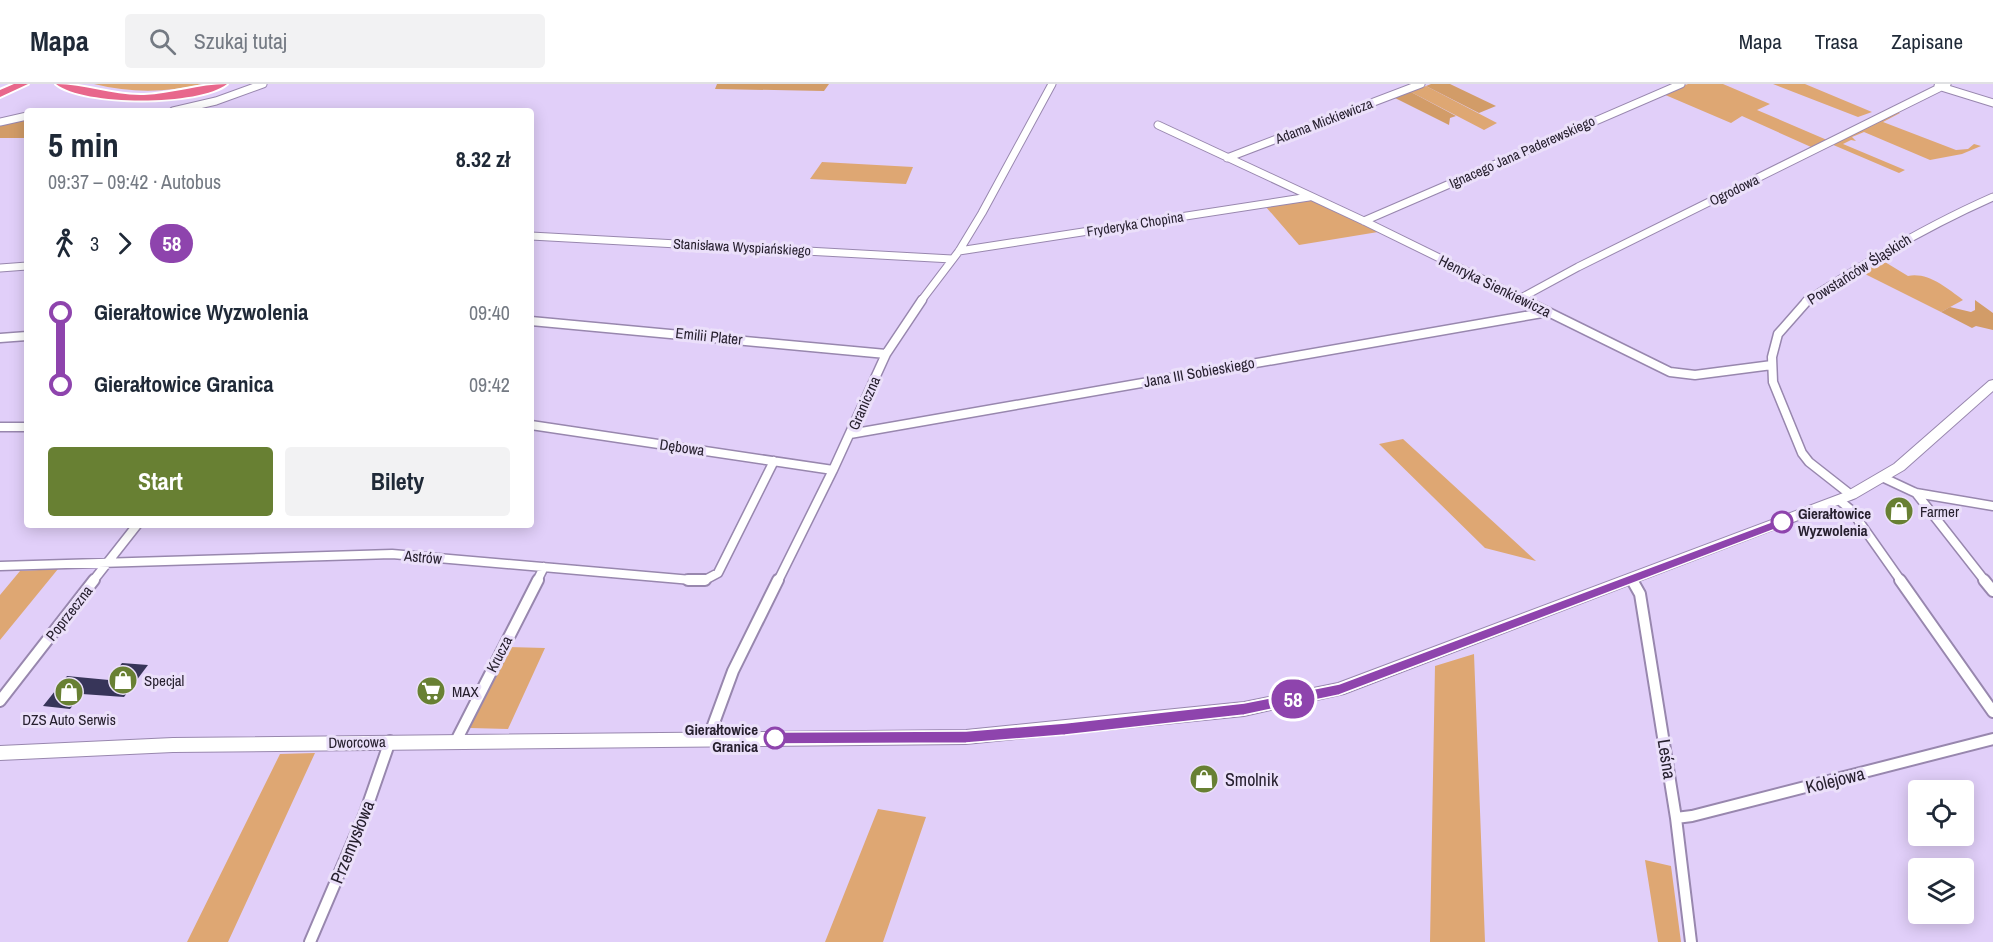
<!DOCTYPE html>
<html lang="pl">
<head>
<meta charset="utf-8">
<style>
	body { margin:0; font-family:"Archivo Narrow",sans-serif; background:#f2f2f3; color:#1f2937; height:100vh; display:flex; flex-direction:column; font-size:22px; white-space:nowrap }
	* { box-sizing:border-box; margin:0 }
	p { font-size:20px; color:#747a83 }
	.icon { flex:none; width:33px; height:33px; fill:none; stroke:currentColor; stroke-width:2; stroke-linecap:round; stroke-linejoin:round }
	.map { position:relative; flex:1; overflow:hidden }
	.side { position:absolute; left:24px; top:24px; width:510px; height:420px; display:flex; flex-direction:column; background:#fff; border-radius:6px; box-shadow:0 3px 15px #0003 }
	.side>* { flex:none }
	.badge { padding:0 12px; border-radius:20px; font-size:21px; line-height:39px }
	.controls { position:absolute; left:1908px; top:696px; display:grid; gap:12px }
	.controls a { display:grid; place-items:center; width:66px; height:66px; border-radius:6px; background:#fff; box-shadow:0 3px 15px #0003; font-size:30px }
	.map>.badge { position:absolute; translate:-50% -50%; box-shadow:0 0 0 3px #fff }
	.legs { display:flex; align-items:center; gap:9px; height:66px; padding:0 24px; font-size:20px }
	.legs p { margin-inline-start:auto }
	.summary { display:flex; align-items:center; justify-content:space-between; height:102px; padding:0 24px }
	h1 { font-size:33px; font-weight:700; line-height:45px }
	.primary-button { display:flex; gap:12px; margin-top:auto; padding:12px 24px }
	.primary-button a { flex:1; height:69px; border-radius:6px; background:#688033; color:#fff; font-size:24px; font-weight:700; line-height:69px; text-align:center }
	.primary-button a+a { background:#f2f2f3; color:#1f2937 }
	ul { padding:0 24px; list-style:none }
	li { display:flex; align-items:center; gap:21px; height:72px; font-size:22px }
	li i { display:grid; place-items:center; width:9px; height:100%; margin:0 8px; background:currentColor }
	li i::after { content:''; width:15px; height:15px; margin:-8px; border:4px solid; border-radius:50%; background:#fff }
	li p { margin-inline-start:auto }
	li:first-child i { background:linear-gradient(#0000 50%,currentColor 0) }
	li:last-child i { background:linear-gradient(currentColor 50%,#0000 0) }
	header { display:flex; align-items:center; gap:36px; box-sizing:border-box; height:84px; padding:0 30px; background:#fff; border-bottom:2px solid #e0e1e3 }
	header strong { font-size:28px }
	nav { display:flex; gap:33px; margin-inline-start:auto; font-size:21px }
	.search { width:420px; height:54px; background:#f2f2f3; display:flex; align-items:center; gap:15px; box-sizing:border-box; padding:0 21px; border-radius:6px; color:#747a83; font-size:22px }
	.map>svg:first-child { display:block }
	.green { fill:#dea773 }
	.forest { fill:#d29c68 }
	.building { fill:#373559 }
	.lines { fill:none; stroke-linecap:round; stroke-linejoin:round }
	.minor-far2-casing { stroke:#9887ae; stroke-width:9 }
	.minor-far1-casing { stroke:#9887ae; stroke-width:11 }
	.minor-casing { stroke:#9887ae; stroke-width:14 }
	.secondary-casing { stroke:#9887ae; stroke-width:2 }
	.motorway-casing { stroke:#fff; stroke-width:4 }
	.minor-far2 { stroke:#fff; stroke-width:7 }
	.minor-far1 { stroke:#fff; stroke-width:8 }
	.minor { stroke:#fff; stroke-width:10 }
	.secondary { fill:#fff; fill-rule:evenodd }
	.motorway { fill:#e8678c; fill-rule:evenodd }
	.line-1 { fill:#8e44ad; stroke:#fff; stroke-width:1.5 }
	.stop-1-dot { fill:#fff; stroke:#8e44ad; stroke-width:3 }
	.labels { text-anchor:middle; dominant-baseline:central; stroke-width:6; stroke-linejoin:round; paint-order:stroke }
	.far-street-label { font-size:14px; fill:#27202f; stroke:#ebe0fa }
	.street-label { font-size:15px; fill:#27202f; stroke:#ebe0fa }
	.poi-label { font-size:15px; fill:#27202f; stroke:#ebe0fa; text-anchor:start }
	.stop-label { font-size:15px; font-weight:bold; fill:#27202f; stroke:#ebe0fa; text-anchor:start }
	.near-street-label { font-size:18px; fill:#27202f; stroke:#ebe0fa }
	.near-poi-label { font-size:18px; fill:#27202f; stroke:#ebe0fa; text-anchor:start }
</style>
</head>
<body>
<header>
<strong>Mapa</strong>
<div class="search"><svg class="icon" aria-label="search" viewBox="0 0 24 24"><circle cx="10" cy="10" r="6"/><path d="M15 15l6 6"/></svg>Szukaj tutaj</div>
<nav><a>Mapa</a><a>Trasa</a><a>Zapisane</a></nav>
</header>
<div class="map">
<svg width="1993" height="858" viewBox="0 0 1993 858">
	<rect width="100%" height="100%" fill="#e1cff9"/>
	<path class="green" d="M94 0H202C165 9 131 9 94 0Z
		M1688 0H1723L1770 20 1757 26 1827 56 1811 63 1742 32 1731 39 1663 10Z
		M1773 0H1805L1872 28 1858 33Z
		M1426 2 1497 39 1484 46 1411 8Z
		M1896 27 1900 29 1883 38 1956 66 1968 65 1974 60 1981 62 1962 70 1930 76 1864 48 1852 53 1856 57 1851 56 1843 60 1905 86 1899 89 1831 60Z
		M822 78 913 83 906 100 810 95Z
		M1312 116 1378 148 1299 161 1266 123Z
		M1880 175 1908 192C1928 188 1947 204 1963 216L1941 228 1863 189 1862 187Z
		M1403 355 1536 477 1485 464 1379 360Z
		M58 485 0 556V511L20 487Z
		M507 563 545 564 508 645 470 644Z
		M1474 570 1485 858H1430L1435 582Z
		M315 669 228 858H187L280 670Z
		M878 725 926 733 883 858H825Z
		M1645 776 1671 782 1681 858H1658Z"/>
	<path class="forest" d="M717 0H829L824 7 715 5Z
		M1431 0H1450L1496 22 1479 29 1426 2Z
		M1411 8 1456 32 1450 34 1449 41 1395 14Z
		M27 35V54H0V41Z
		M1975 216 1993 229V246L1976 242 1972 244 1941 228 1950 223 1971 228 1975 226Z"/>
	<path class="building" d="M122 579 148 581 124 613 82 610 70 625 43 622 67 592 109 596Z"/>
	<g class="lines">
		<g class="minor-far2-casing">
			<path id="minor-far2" d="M1938 2 1993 19
				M173 27 216 17 263 0
				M0 38 27 32
				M1158 41 1364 137 1527 217
				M1227 74 1421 0
				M1364 137 1681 0
				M531 152 952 175
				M959 167 1309 113
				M0 184 27 182
				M1521 214 1578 183 1947 0
				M921 217 959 167 982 129 1052 0
				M1806 217C1866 178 1927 142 1993 113"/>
		</g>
		<g class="minor-far1-casing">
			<path id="minor-far1" d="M1524 216 1670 288 1695 291 1772 281
				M1808 216 1778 250 1772 273 1773 298 1802 369 1809 378 1851 411
				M531 237 886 270
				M0 254 27 252
				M531 341 833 386
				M0 343H27
				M850 350 1548 228
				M1884 394 1916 409 1993 422
				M1916 409 1985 497
				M1839 416 1851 426 1901 497
				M0 482 392 470 703 497 718 489 774 377
				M93 497 137 441
				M537 497 544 483
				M778 497 833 386 886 270 922 216"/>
		</g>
		<g class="minor-casing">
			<path id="minor" d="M688 496H705
				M1632 496 1640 510 1676 734 1691 858
				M1900 496 1993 628
				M1984 496 1993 507
				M0 617 94 496
				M708 655 733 587 778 496
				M456 657 538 496
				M1676 734 1692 732 1993 655
				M310 858 365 729 390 657"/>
		</g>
		<g class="secondary-casing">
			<path id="secondary" d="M1993 296V307L1904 386 1856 414 1344 610 1244 632 966 660 173 668 0 676V662L173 654 966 646 1244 618 1338 599 1846 408 1894 380 1989 297Z"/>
		</g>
		<g class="motorway-casing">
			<path id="motorway" d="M14 0H28L0 13V6Z
				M56 0C85 0 114 12 144 11 172 10 199 0 227 0 200 22 83 22 56 0Z"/>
		</g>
		<use href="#minor-far2" class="minor-far2"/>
		<use href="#minor-far1" class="minor-far1"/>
		<use href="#minor" class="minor"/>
		<use href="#secondary" class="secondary"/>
		<use href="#motorway" class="motorway"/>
	</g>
	<path class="line-1" d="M1782 434 1786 435V441L1339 611 1244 631 1065 651 966 659 775 660 770 658 768 654 770 650 775 648 966 647 1065 639 1244 619 1339 600Z"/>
	<defs>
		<g id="shop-disc" transform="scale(1.5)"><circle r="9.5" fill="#688033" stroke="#ebe0fa"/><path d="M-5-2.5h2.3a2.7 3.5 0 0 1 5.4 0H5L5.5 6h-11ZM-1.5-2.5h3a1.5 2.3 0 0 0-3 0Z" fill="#fff"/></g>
		<g id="supermarket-disc" transform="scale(1.5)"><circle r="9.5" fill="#688033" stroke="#ebe0fa"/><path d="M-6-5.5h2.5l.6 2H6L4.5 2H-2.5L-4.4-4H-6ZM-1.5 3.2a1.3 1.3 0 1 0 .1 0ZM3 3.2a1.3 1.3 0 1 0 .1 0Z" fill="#fff"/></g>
	</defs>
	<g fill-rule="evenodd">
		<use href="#shop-disc" x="1899" y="427"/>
		<use href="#shop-disc" x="123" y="596"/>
		<use href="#supermarket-disc" x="431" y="607"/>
		<use href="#shop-disc" x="69" y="608"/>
		<use href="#shop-disc" x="1204" y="695"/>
	</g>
	<g class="stop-1-dot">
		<circle cx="1782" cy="438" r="10"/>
		<circle cx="775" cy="654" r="10"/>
	</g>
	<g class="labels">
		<g class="far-street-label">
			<text transform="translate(1324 37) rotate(-21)">Adama Mickiewicza</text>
			<text transform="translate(1522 68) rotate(-24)">Ignacego Jana Paderewskiego</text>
			<text transform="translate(1734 106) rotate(-26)">Ogrodowa</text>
			<text transform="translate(1135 140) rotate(-9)">Fryderyka Chopina</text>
			<text transform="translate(742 163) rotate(3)">Stanisława Wyspiańskiego</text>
		</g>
		<g class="street-label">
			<text transform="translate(1859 185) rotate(-32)">Powstańców Śląskich</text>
			<text transform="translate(1495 202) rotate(26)">Henryka Sienkiewicza</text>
			<text transform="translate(709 252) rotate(6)">Emilii Plater</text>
			<text transform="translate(1199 288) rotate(-10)">Jana III Sobieskiego</text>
			<text transform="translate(864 319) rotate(-66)">Graniczna</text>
			<text transform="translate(682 363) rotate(8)">Dębowa</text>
			<text transform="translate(423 473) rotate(5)">Astrów</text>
			<text transform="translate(69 529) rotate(-52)">Poprzeczna</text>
			<text transform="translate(499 570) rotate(-63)">Krucza</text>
			<text transform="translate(357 658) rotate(-1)">Dworcowa</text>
		</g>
		<g class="poi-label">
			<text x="1920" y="427">Farmer</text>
			<text x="144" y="596">Specjal</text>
			<text x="452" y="607">MAX</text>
			<text x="69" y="635" text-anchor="middle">DZS Auto Serwis</text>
		</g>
		<g class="stop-label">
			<text x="1798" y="429">Gierałtowice<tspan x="1798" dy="17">Wyzwolenia</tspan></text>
			<text x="758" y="645" text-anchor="end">Gierałtowice<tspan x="758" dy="17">Granica</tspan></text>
		</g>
		<g class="near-street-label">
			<text transform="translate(1667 675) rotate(81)">Leśna</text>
			<text transform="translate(1835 696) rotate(-14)">Kolejowa</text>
			<text transform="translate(352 758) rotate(-68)">Przemysłowa</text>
		</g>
		<g class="near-poi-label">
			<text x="1225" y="695">Smolnik</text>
		</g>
	</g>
</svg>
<div class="controls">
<a><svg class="icon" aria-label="locate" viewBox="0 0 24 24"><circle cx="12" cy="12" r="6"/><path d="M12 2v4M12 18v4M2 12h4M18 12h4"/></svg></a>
<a><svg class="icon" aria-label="layers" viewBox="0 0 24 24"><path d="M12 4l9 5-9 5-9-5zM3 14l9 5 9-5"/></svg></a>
</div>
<b class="badge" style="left:1293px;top:615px;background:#8e44ad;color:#fff">58</b>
<section class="side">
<div class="summary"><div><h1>5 min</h1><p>09:37 – 09:42 · Autobus</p></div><b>8.32 zł</b></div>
<div class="legs"><svg class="icon" aria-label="walk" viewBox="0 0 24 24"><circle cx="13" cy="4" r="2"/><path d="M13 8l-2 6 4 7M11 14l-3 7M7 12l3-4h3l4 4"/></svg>3<svg class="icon" aria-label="forward" viewBox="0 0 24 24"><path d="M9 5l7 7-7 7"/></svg><b class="badge" style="background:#8e44ad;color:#fff">58</b></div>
<ul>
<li><i style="color:#8e44ad"></i><b>Gierałtowice Wyzwolenia</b><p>09:40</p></li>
<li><i style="color:#8e44ad"></i><b>Gierałtowice Granica</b><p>09:42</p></li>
</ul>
<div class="primary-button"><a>Start</a><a>Bilety</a></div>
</section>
</div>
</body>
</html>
